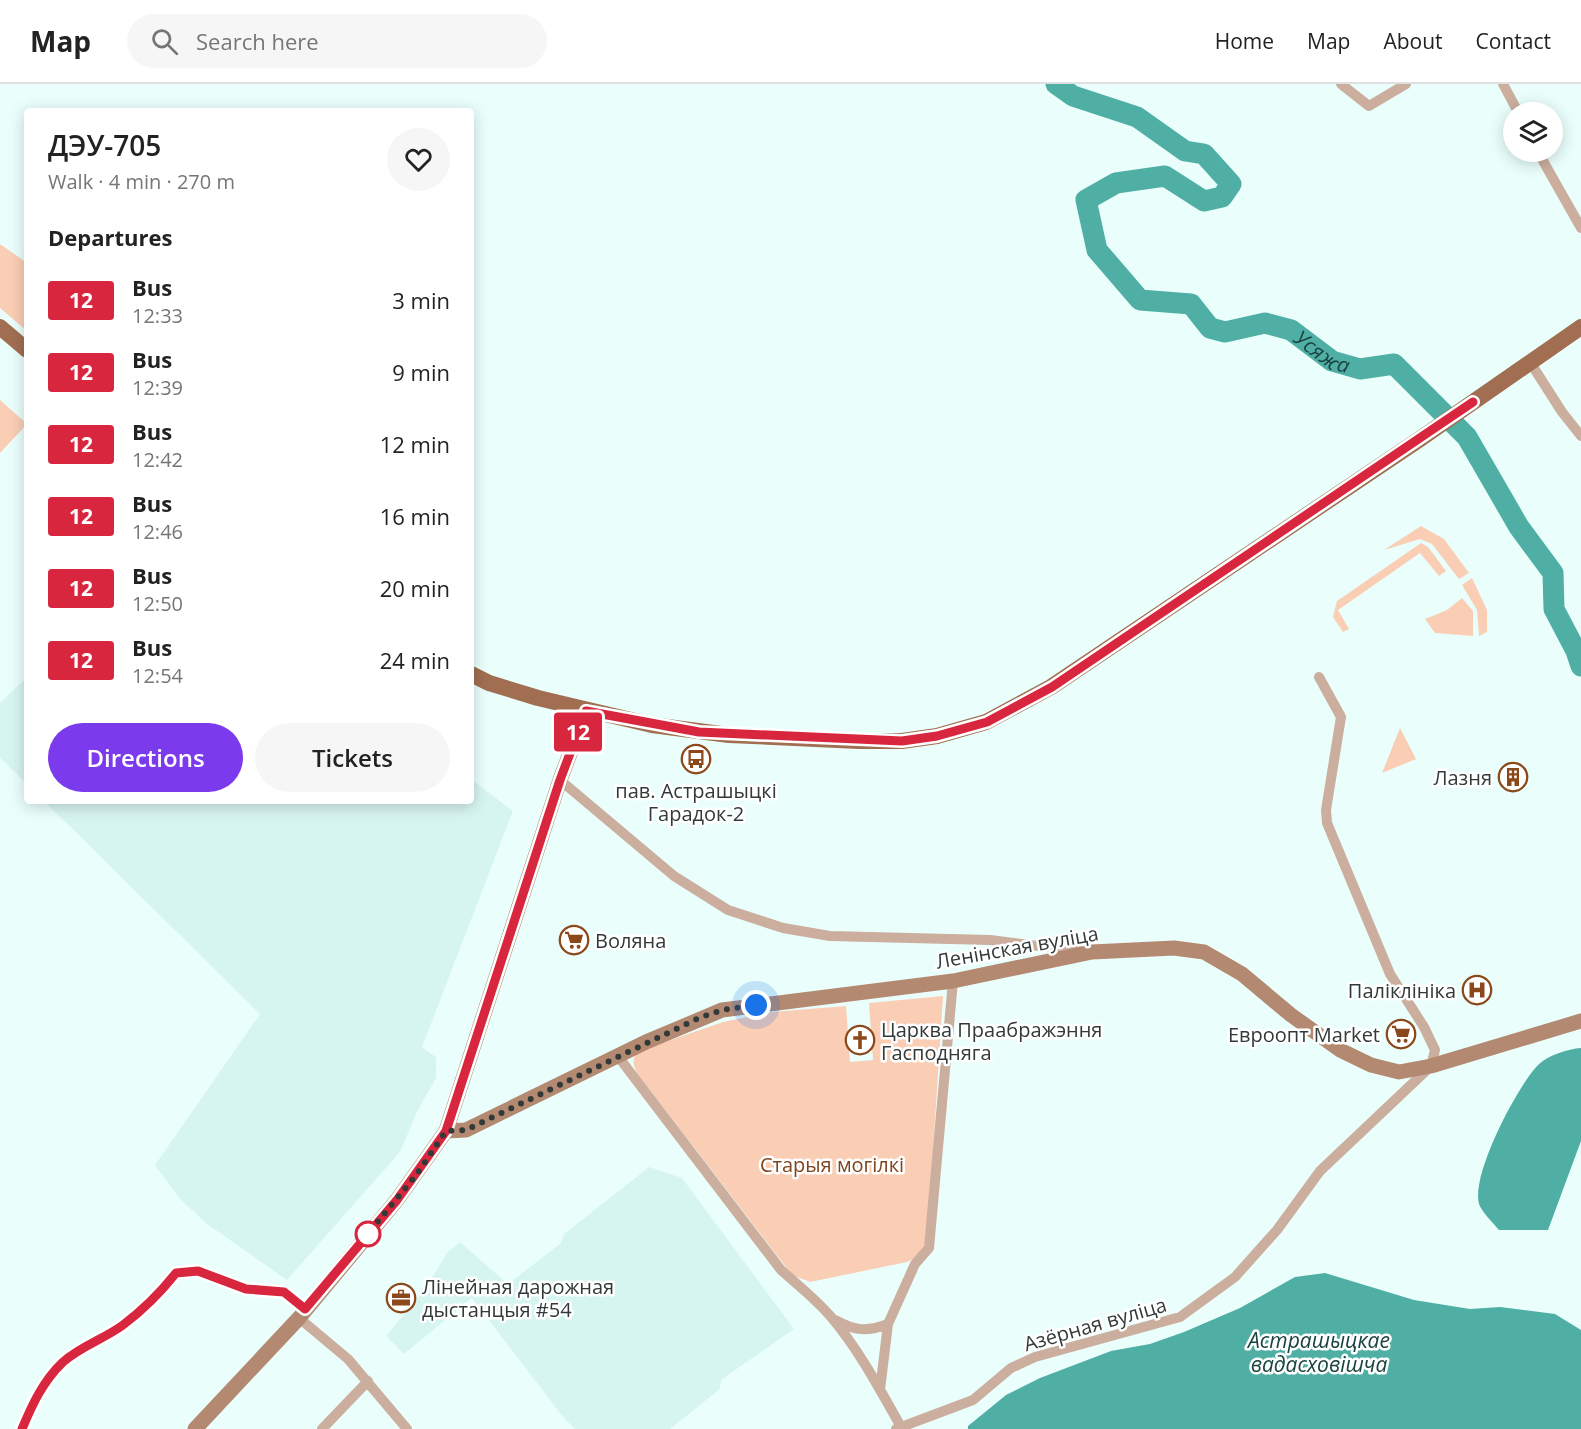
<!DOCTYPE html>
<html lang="en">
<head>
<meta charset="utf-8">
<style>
	body { margin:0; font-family:"Open Sans",sans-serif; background:#f6f6f6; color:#222; height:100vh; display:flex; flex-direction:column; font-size:22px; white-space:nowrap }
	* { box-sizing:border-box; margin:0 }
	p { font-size:20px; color:#767676 }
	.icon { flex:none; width:33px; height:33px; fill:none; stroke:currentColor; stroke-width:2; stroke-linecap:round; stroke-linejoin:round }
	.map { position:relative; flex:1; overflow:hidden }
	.side { position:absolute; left:24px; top:24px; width:450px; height:696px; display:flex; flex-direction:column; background:#fff; border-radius:6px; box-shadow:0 3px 15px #0003 }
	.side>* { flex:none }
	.badge { padding:0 12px; border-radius:4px; font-size:21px; line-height:39px }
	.controls { position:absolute; left:1503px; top:18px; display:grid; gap:12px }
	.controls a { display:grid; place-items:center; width:60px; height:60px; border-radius:50%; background:#fff; box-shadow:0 3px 15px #0003; font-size:30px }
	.you { position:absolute; width:30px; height:30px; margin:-15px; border:4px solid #fff; border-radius:50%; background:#1a73e8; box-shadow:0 0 0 9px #1a73e833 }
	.map>.badge { position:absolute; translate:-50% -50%; box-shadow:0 0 0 3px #fff }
	h2 { padding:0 24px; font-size:22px; line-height:54px }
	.round { display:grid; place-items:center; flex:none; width:63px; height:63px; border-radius:32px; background:#f6f6f6 }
	.head { display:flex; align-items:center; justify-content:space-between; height:102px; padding:0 24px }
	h1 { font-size:28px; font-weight:600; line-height:45px }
	.action { display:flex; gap:12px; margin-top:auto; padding:12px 24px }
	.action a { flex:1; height:69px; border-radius:36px; background:#7c3aed; color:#fff; font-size:24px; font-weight:600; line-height:69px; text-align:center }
	.action a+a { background:#f6f6f6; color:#222 }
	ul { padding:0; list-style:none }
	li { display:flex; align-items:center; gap:18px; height:72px; padding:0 24px }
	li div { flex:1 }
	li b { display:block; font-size:22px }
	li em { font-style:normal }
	li .badge { min-width:66px; font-weight:700; text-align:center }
	header { display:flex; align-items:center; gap:36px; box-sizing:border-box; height:84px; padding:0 30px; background:#fff; border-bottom:2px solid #e0e0e0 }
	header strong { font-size:28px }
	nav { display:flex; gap:33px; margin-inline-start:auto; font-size:21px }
	.search { width:420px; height:54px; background:#f6f6f6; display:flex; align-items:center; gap:15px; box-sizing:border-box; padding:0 21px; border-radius:33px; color:#767676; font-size:22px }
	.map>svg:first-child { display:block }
	.built { fill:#d7f5f0 }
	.green { fill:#facdb5 }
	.water { fill:#50afa5 }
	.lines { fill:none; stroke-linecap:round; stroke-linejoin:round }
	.river { stroke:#50afa5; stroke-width:21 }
	.street { stroke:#cbae9e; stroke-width:10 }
	.secondary { stroke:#b38971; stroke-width:15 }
	.primary { stroke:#a16e51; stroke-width:16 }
	.line-casing { stroke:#fff; stroke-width:14 }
	.line { stroke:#d7263d; stroke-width:9 }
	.walk { stroke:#323a39; stroke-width:6; stroke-dasharray:0 10.8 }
	.stop-dot { fill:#fff; stroke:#d7263d; stroke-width:3 }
	.labels { text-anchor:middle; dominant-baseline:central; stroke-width:5; stroke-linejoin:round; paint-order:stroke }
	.poi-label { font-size:20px; fill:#323a39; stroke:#fff; text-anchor:end }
	.street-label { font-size:20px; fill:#323a39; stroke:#fff }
	.park-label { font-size:20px; fill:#80441e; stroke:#fff }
	.water-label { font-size:21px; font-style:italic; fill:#194440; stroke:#fff }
</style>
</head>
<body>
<header>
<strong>Map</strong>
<div class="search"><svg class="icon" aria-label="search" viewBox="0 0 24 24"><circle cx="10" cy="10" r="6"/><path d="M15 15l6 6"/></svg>Search here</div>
<nav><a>Home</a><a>Map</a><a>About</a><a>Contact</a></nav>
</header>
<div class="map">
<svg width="1581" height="1345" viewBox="0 0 1581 1345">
	<rect width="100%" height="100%" fill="#eafffc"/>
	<path class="built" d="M27 593V700L0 674V619Z
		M471 695 513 727 422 963 436 973V994L417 1028 400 1068 287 1196 207 1140 180 1115 155 1081 260 930 44 717H471Z
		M649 1083 682 1094 794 1245 721 1296 720 1305 670 1345H575L563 1333 472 1214 404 1270 386 1252 425 1205 447 1169 460 1158 508 1200 561 1159 564 1150Z"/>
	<path class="green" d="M0 160 27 179V247L0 224Z
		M0 316 27 340 0 369Z
		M1421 442 1444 455 1469 489 1459 495 1432 460 1420 455 1384 466Z
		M1421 459 1428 463 1446 487 1439 492 1420 469 1338 526 1349 545 1343 548 1333 533 1337 517Z
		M1472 494 1487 526V548L1479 552 1477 526 1462 501Z
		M1462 514 1473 527V552L1435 549 1425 535 1447 526Z
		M1400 644 1416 675 1382 689Z
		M943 912 927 1162 920 1172 907 1178 810 1198 792 1191 637 989C633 980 631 974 639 967L723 938 772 928 846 922 850 978 873 976 869 919Z"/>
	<path class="water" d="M1581 964V1057L1548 1146H1499C1493 1139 1482 1128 1479 1120 1471 1090 1517 1003 1538 981 1548 971 1568 965 1581 964Z
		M1325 1189 1414 1216 1470 1225 1500 1223 1555 1230 1581 1246V1345H968V1342L1006 1311 1040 1294 1111 1267 1150 1260 1184 1248 1240 1224 1295 1193Z"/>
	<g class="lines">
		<path class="river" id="s1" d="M1056 0 1073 12 1137 33 1185 67 1204 70 1231 100 1222 113 1204 117 1165 92 1116 99 1086 116 1097 166 1140 216 1191 220 1210 244 1225 248 1265 239 1291 246 1332 277 1360 285 1394 280 1467 353 1519 443 1553 489 1554 525 1576 567 1581 582"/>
		<path class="street" d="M1341 0 1369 22 1406 0
			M1503 0 1518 28
			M1538 68 1581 144
			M1530 278 1562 328 1581 352
			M560 696 674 792 728 826 783 844 830 852 990 856 1080 867
			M617 971 781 1186C799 1202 817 1216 832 1234 859 1266 880 1306 900 1341L899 1345
			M299 1234 348 1275 407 1345
			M835 1236C855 1247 867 1248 888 1240
			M880 1306 888 1240 915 1180 929 1164 953 897
			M22 1345C32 1321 43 1297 63 1278 81 1262 104 1255 123 1241 143 1226 160 1209 176 1189L198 1187 246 1205 284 1208 305 1225
			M322 1345 368 1297
			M896 1345 973 1316 1011 1284 1035 1273 1180 1233 1235 1193 1277 1146 1320 1087 1431 982 1435 966 1424 943 1390 890 1327 739 1326 726 1341 633 1319 593"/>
		<path class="secondary" d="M446 1047 466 1046 646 958 722 926 953 897 1092 868 1174 864 1204 868 1242 890 1291 931 1340 966 1371 981 1399 988 1431 982 1581 937
			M195 1345 299 1234 397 1116 446 1047 560 696 586 627"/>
		<path class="primary" d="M0 243 27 266
			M471 590 489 599 538 614 652 641 729 651 859 657H902L937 652 986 638 1051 603 1420 355 1581 243"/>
	</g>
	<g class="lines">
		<g class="line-casing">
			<path id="line" d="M22 1345C32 1321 43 1297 63 1278 81 1262 104 1255 123 1241 143 1226 160 1209 176 1189L198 1187 246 1205 284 1208 305 1225 397 1116 446 1047 560 696 586 627 699 648 902 657 937 652 987 638 1052 603 1473 318"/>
		</g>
		<use href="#line" class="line"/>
		<path class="walk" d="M368 1150 366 1152 417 1090 446 1047 466 1046 699 934 722 926 756 921"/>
	</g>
	<defs>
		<g id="bus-ring" transform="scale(1.5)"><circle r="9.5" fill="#fff" stroke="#8b481b" stroke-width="1.5"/><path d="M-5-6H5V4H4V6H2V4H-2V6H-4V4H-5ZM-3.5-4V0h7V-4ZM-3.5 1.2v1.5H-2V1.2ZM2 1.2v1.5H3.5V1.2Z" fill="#8b481b"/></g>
		<g id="building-ring" transform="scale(1.5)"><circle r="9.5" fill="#fff" stroke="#8b481b" stroke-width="1.5"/><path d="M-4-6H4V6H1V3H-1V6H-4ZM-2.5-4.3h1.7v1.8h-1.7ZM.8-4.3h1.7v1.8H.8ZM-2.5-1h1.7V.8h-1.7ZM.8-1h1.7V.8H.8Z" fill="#8b481b"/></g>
		<g id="supermarket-ring" transform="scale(1.5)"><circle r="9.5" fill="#fff" stroke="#8b481b" stroke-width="1.5"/><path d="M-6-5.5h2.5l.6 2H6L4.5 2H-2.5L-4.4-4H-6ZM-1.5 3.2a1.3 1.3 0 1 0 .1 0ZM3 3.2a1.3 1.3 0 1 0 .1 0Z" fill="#8b481b"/></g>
		<g id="hospital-ring" transform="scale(1.5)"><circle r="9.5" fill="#fff" stroke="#8b481b" stroke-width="1.5"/><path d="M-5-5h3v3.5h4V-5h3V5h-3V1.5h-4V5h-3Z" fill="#8b481b"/></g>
		<g id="church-ring" transform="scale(1.5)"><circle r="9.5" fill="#fff" stroke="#8b481b" stroke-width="1.5"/><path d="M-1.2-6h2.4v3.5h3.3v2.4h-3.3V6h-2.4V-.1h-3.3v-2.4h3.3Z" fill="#8b481b"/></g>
		<g id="office-ring" transform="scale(1.5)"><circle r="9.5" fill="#fff" stroke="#8b481b" stroke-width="1.5"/><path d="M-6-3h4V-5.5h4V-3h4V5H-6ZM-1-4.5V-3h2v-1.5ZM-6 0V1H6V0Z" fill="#8b481b"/></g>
	</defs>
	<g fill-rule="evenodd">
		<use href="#bus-ring" x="696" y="675"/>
		<use href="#building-ring" x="1513" y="693"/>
		<use href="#supermarket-ring" x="574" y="856"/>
		<use href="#hospital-ring" x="1477" y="906"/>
		<use href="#supermarket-ring" x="1401" y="950"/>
		<use href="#church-ring" x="860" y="956"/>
		<use href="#office-ring" x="401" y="1214"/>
	</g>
	<circle class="stop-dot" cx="368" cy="1150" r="12"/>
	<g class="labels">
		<g class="poi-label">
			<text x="1492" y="693">Лазня</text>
			<text x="696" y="706" text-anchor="middle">пав. Астрашыцкі<tspan x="696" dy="23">Гарадок-2</tspan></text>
			<text x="595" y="856" text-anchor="start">Воляна</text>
			<text x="1456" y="906">Паліклініка</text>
			<text x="881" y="945" text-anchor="start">Царква Праабражэння<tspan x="881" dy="23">Гасподняга</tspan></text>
			<text x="1380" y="950">Евроопт Market</text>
			<text x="422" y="1202" text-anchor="start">Лінейная дарожная<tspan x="422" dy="23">дыстанцыя #54</tspan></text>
		</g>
		<g class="street-label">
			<text transform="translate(1017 863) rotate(-10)">Ленінская вуліца</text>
			<text transform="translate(1095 1240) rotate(-16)">Азёрная вуліца</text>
		</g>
		<g class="park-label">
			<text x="832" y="1080">Старыя могілкі</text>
		</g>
		<g class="water-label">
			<text stroke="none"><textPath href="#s1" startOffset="692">Усяжа</textPath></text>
			<text x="1319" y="1256">Астрашыцкае<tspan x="1319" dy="24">вадасховішча</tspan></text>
		</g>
	</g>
</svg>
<div class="controls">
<a><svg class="icon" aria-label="layers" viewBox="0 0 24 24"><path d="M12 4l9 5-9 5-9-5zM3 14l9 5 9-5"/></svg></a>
</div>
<div class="you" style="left:756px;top:921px"></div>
<b class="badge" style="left:578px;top:648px;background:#d7263d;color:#fff">12</b>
<section class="side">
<div class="head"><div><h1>ДЭУ-705</h1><p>Walk · 4 min · 270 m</p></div><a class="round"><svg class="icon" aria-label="heart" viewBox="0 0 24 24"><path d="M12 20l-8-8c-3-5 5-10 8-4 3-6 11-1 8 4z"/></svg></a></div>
<h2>Departures</h2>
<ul>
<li><span class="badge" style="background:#d7263d;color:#fff">12</span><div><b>Bus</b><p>12:33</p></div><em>3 min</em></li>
<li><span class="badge" style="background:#d7263d;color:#fff">12</span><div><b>Bus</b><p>12:39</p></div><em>9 min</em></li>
<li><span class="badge" style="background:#d7263d;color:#fff">12</span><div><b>Bus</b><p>12:42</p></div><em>12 min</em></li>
<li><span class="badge" style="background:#d7263d;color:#fff">12</span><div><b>Bus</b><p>12:46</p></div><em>16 min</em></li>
<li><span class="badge" style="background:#d7263d;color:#fff">12</span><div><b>Bus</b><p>12:50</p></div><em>20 min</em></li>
<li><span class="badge" style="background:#d7263d;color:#fff">12</span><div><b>Bus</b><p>12:54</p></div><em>24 min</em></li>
</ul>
<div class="action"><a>Directions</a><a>Tickets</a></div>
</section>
</div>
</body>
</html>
